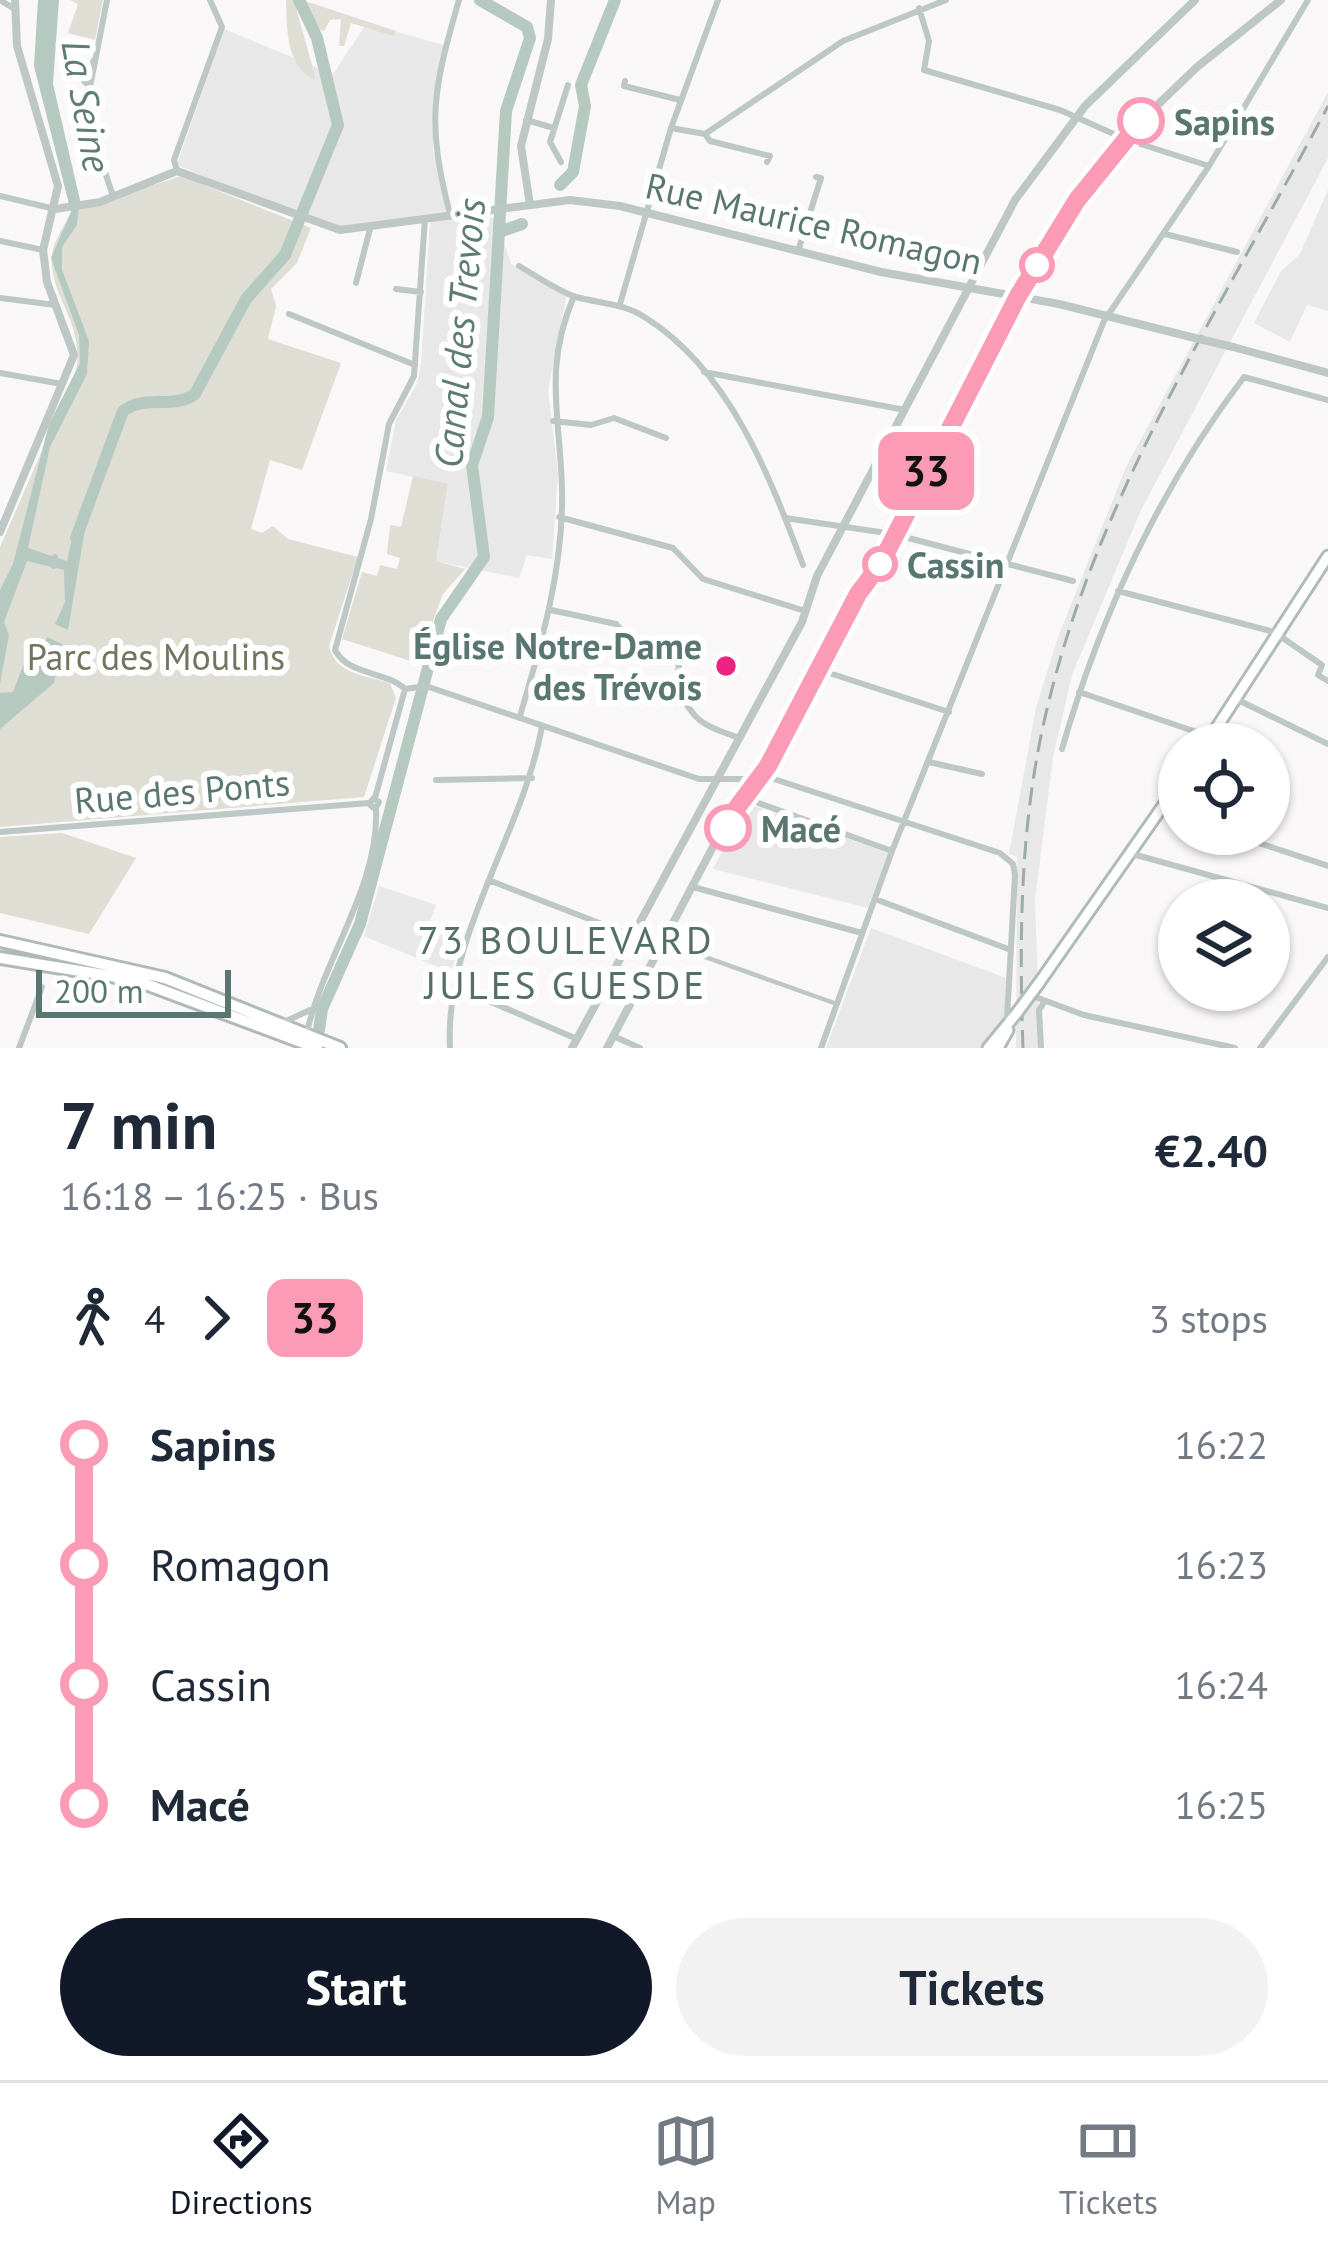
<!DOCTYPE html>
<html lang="en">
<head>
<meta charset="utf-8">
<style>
	body { margin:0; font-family:"PT Sans",sans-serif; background:#f2f2f3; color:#1f2937; height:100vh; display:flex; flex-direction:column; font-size:45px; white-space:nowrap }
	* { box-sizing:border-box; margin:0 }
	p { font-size:39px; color:#747a83 }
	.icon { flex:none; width:66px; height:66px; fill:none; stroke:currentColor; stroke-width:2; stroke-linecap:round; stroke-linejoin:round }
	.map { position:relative; height:1048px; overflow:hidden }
	.sheet { display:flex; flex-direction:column; background:#fff; flex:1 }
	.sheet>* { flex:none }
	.badge { padding:0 24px; border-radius:18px; font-size:42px; line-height:78px }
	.buttons { position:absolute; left:1158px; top:723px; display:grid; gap:24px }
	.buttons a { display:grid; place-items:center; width:132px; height:132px; border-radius:50%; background:#fff; box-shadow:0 3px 9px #0004; font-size:60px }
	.scale { position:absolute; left:36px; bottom:30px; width:195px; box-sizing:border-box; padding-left:12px; border:6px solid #597770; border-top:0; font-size:33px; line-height:42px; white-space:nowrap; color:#597770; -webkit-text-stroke:9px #fff; paint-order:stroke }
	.map>.badge { position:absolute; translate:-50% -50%; box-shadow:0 0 0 6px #fff }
	.legs { display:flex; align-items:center; gap:18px; height:132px; padding:0 60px; font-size:39px }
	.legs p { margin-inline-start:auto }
	.headline { display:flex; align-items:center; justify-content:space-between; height:204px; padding:0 60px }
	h1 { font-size:66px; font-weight:800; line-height:90px }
	.primary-button { display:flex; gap:24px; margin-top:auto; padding:24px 60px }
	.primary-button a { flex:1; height:138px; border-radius:72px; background:#111827; color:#fff; font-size:48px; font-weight:800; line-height:138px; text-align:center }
	.primary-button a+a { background:#f2f2f3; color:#1f2937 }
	ul { padding:0 60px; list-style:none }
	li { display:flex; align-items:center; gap:42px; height:120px; font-size:45px }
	li i { display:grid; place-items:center; width:18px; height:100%; margin:0 15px; background:currentColor }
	li i::after { content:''; width:30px; height:30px; margin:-15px; border:9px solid; border-radius:50%; background:#fff }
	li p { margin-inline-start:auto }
	li:first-child i { background:linear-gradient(#0000 50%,currentColor 0) }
	li:last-child i { background:linear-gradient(currentColor 50%,#0000 0) }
	.menu { display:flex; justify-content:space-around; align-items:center; height:168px; border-top:3px solid #e0e1e3; background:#fff; font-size:33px; color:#747a83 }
	.menu a { display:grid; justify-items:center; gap:6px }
	.menu .selected { color:#111827 }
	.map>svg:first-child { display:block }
	.built { fill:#e7e8e7 }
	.green { fill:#deded5 }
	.water { fill:#b5c9c1 }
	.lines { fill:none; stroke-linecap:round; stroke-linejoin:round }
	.river { stroke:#b5c9c1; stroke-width:12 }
	.secondary-casing { stroke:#afbcb9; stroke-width:15 }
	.primary-casing { stroke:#afbab8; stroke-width:16 }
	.pedestrian { stroke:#bdc7c5; stroke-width:4.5 }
	.minor { stroke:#bdc7c5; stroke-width:6 }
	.tertiary { stroke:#bdc7c5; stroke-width:8 }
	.secondary { stroke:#fff; stroke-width:9 }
	.primary { stroke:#fff; stroke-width:10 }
	.rail { stroke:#9baba7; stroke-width:3; stroke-dasharray:18 9; stroke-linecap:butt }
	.secondary-bridge-casing { stroke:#afbcb9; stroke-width:15; stroke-linecap:butt }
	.tertiary-bridge { stroke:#bdc7c5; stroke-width:8 }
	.secondary-bridge { stroke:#fff; stroke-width:9 }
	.line-1-casing { stroke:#fff; stroke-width:27 }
	.line-1 { stroke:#fb9bb5; stroke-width:18 }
	.stop-1-dot { fill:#fff; stroke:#fb9bb5; stroke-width:6 }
	.poi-dot { fill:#ee227f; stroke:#fff; stroke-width:4.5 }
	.labels { text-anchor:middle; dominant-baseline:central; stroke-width:12; stroke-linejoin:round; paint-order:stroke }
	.stop-label { font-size:36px; font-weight:bold; fill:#597770; stroke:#fff; text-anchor:start }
	.street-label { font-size:36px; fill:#597770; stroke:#fff }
	.poi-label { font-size:36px; font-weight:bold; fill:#597770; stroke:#fff; text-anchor:end }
	.park-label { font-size:36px; fill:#72755e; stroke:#fff }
	.water-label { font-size:39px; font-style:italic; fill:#5e7d70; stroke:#fff }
	.neighbourhood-label { font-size:39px; letter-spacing:3px; fill:#556e68; stroke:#fff }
</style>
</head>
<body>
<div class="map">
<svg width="1328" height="1048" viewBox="0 0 1328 1048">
	<rect width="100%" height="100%" fill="#f9f7f7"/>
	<path class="built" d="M367 23 446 46 433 107V152L452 215 335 230 177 165 224 29 333 74Z
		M1328 92V158L1141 510 1072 675 1053 757 1035 900 1040 1048H1016L1017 857 1009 854 1036 708 1057 640 1126 467Z
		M1328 190V311L1307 305 1290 342 1254 323 1281 271 1300 254Z
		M451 218H496L511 264 567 294 548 391 558 474 552 559 527 555 519 578 436 561 448 485 386 471 396 420 417 384 421 365 430 223Z
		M748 804 888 853 868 908 713 869Z
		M379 886 436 905 428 927 463 941 450 972 364 936Z
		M871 928 1006 978 1005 1017 981 1048H826Z"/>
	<path class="green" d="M70 0H103L95 40 68 33 78 4Z
		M286 0H294L316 80C285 68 287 26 286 0Z
		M302 0 396 31 394 36 351 23 344 46H339L341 19 330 20 324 31 315 29Z
		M181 176 311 228 297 263 271 289 276 306 268 339 341 363 302 470 270 460 251 529 262 533 273 526 288 539 358 557 329 646C336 675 365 675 390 683L396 698 364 797 0 827V547L76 373C85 320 49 299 52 255 53 241 65 225 71 212Z
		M413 476 448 484 436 561 465 569 443 594 417 663 342 639 362 572 377 576 380 565 397 569 400 558 387 554 390 525 401 527Z
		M62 833 136 858 89 934 0 913V837Z"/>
	<path class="water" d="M38 0H59L53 84 80 200 77 225 62 247V270L89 341 87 374 50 447 28 548 67 561 76 521 86 523 68 630 55 624 65 602 64 570 27 561 4 622 9 635 0 684V590L13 564 49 424 80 363 79 335 51 258 71 212 34 66Z
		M47 637 62 644 54 683 0 729V693L13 692 30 648 43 645Z"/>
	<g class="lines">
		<path class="river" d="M560 185 573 172 585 106 581 85 615 0
			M502 231 522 224
			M76 538 123 411C146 394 172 410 195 394L246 299 285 255 338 125 317 38 299 0
			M319 1030 322 1009 360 924 441 619 484 557 472 465 488 417 506 111 530 38 527 27 480 0"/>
		<g class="secondary-casing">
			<path id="secondary" d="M1206 744 1328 556
				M1039 983 1179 783
				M988 1048 1016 1014
				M998 1048 1008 1030"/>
		</g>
		<g class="primary-casing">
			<path id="primary" d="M0 941 165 978 340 1048
				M0 958 135 980 317 1048"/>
		</g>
		<path class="pedestrian" d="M663 942 837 1004"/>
		<path class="minor" d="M0 0 16 10
			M919 8 929 41 924 70 1060 110 1125 139 1209 166
			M94 60 84 81 90 87 107 0
			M625 81 624 86 680 100
			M526 120 554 128
			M671 128 705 134 843 41 946 0
			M705 134 710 141 770 156 767 162
			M561 162 550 142 568 85
			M104 169 113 196
			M177 171 174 160 222 27 210 0
			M0 196 55 209
			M450 214C426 122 433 90 459 0
			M1165 234 1237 252
			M0 241 43 250
			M798 251 821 178 816 177
			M519 266C537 276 557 291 576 297 602 304 623 303 646 318 730 371 770 477 803 565
			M356 283 371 225
			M396 289 421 292
			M0 298 56 305
			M620 304 671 128 718 0
			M289 314 415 365
			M704 372 905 410
			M0 373 62 384
			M553 421 591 425 614 418 666 438
			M559 517 673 548 703 579 805 611
			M785 518 893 534 1073 581
			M54 566 55 557
			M1118 591 1274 632 1322 665 1318 675 1328 681
			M551 610 616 624 631 640 670 652 679 666 675 685C696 723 700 724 739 738
			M820 670 949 712
			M405 689 426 686 699 779H774L1000 853 1013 864 1015 875 1007 1018
			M405 689C384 670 349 676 335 650L371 519 389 424 414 376 425 218
			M1079 692 1211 737
			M1238 700 1328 744
			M520 716C542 642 564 566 562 488 560 414 543 369 574 296
			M1062 749C1100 617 1160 487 1244 377L1328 400
			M929 762 982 774
			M436 780 532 778
			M374 798 379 802 375 809 369 804Z
			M375 798 405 689
			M753 801 892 851
			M1160 810 1179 815
			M0 832 369 803
			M1232 834 1328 866
			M1129 853 1328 908
			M491 881 661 947
			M693 887 862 933
			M875 899 1011 950
			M454 986 577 1039
			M1030 995 1084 1015 1235 1048
			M282 1023 310 1010
			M307 1032C323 959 380 885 376 808
			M613 1036 640 1048
			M1041 1047 1039 1010 1043 1004
			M19 1048 42 987
			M450 1048C444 936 523 834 542 726
			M821 1048 892 851 1104 321 1209 166 1308 0
			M1260 1048 1328 957"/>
		<path class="tertiary" d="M530 205 521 146 548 39 551 0
			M55 209 100 202 177 171 340 230 570 200 620 206 881 272 1059 304 1191 337
			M1233 347 1328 373
			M0 532 74 355 47 282 43 250 58 186 17 46 15 0
			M572 1048 802 622 817 576 1015 200 1085 106 1195 0
			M607 1048 725 824 768 766 1035 258 1145 117 1197 67 1281 0"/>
		<use href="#secondary" class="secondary"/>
		<use href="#primary" class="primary"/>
		<path class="rail" d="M1023 1048C1019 932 1020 818 1048 705 1099 491 1226 299 1328 106"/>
		<g class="secondary-bridge-casing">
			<path id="secondary-bridge" d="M1016 1014 1039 983"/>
		</g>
		<path class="tertiary-bridge" d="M1191 337 1233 347"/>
		<use href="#secondary-bridge" class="secondary-bridge"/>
	</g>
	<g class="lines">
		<g class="line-1-casing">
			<path id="line-1" d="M728 828 730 817 768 766 858 594 881 563 1018 296 1077 200 1141 121"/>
		</g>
		<use href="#line-1" class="line-1"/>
	</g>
	<g class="stop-1-dot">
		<circle cx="1141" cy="121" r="21"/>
		<circle cx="1037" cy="265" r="15"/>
		<circle cx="880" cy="564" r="15"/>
		<circle cx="728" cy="828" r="21"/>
	</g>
	<circle class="poi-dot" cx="726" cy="666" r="12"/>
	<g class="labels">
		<g class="stop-label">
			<text x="1174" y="121">Sapins</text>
			<text x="907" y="564">Cassin</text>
			<text x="761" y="828">Macé</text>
		</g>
		<g class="street-label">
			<text transform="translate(814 223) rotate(13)">Rue Maurice Romagon</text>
			<text transform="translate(182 791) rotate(-5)">Rue des Ponts</text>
		</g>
		<g class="poi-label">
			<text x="702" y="645">Église Notre-Dame<tspan x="702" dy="41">des Trévois</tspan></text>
		</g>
		<g class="park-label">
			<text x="156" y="656">Parc des Moulins</text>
		</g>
		<g class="water-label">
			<text transform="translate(87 106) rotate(80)">La Seine</text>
			<text transform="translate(459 333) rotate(-85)">Canal des Trevois</text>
		</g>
		<g class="neighbourhood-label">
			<text x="566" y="939">73 BOULEVARD<tspan x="566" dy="45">JULES GUESDE</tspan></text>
		</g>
	</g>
</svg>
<div class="buttons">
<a><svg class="icon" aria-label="locate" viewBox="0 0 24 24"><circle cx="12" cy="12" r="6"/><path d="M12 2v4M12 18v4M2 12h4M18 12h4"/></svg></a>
<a><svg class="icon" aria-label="layers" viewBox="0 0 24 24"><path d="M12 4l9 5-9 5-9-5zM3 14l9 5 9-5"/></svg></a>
</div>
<div class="scale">200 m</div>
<b class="badge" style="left:926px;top:471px;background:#fb9bb5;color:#111">33</b>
</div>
<section class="sheet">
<div class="headline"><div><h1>7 min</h1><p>16:18 – 16:25 · Bus</p></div><b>€2.40</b></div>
<div class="legs"><svg class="icon" aria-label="walk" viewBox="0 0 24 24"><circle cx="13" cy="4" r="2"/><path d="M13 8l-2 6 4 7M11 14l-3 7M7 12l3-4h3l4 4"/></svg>4<svg class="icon" aria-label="forward" viewBox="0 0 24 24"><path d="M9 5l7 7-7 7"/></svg><b class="badge" style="background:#fb9bb5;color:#111">33</b><p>3 stops</p></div>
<ul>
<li><i style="color:#fb9bb5"></i><b>Sapins</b><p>16:22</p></li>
<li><i style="color:#fb9bb5"></i><span>Romagon</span><p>16:23</p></li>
<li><i style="color:#fb9bb5"></i><span>Cassin</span><p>16:24</p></li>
<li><i style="color:#fb9bb5"></i><b>Macé</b><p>16:25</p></li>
</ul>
<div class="primary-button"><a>Start</a><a>Tickets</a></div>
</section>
<nav class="menu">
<a class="selected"><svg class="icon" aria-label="directions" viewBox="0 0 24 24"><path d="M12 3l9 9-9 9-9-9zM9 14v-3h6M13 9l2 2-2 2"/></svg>Directions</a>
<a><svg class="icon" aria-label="map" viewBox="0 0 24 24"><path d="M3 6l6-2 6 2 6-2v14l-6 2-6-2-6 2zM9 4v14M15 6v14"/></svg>Map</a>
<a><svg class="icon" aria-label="tickets" viewBox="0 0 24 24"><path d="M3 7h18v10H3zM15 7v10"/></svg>Tickets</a>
</nav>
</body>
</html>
